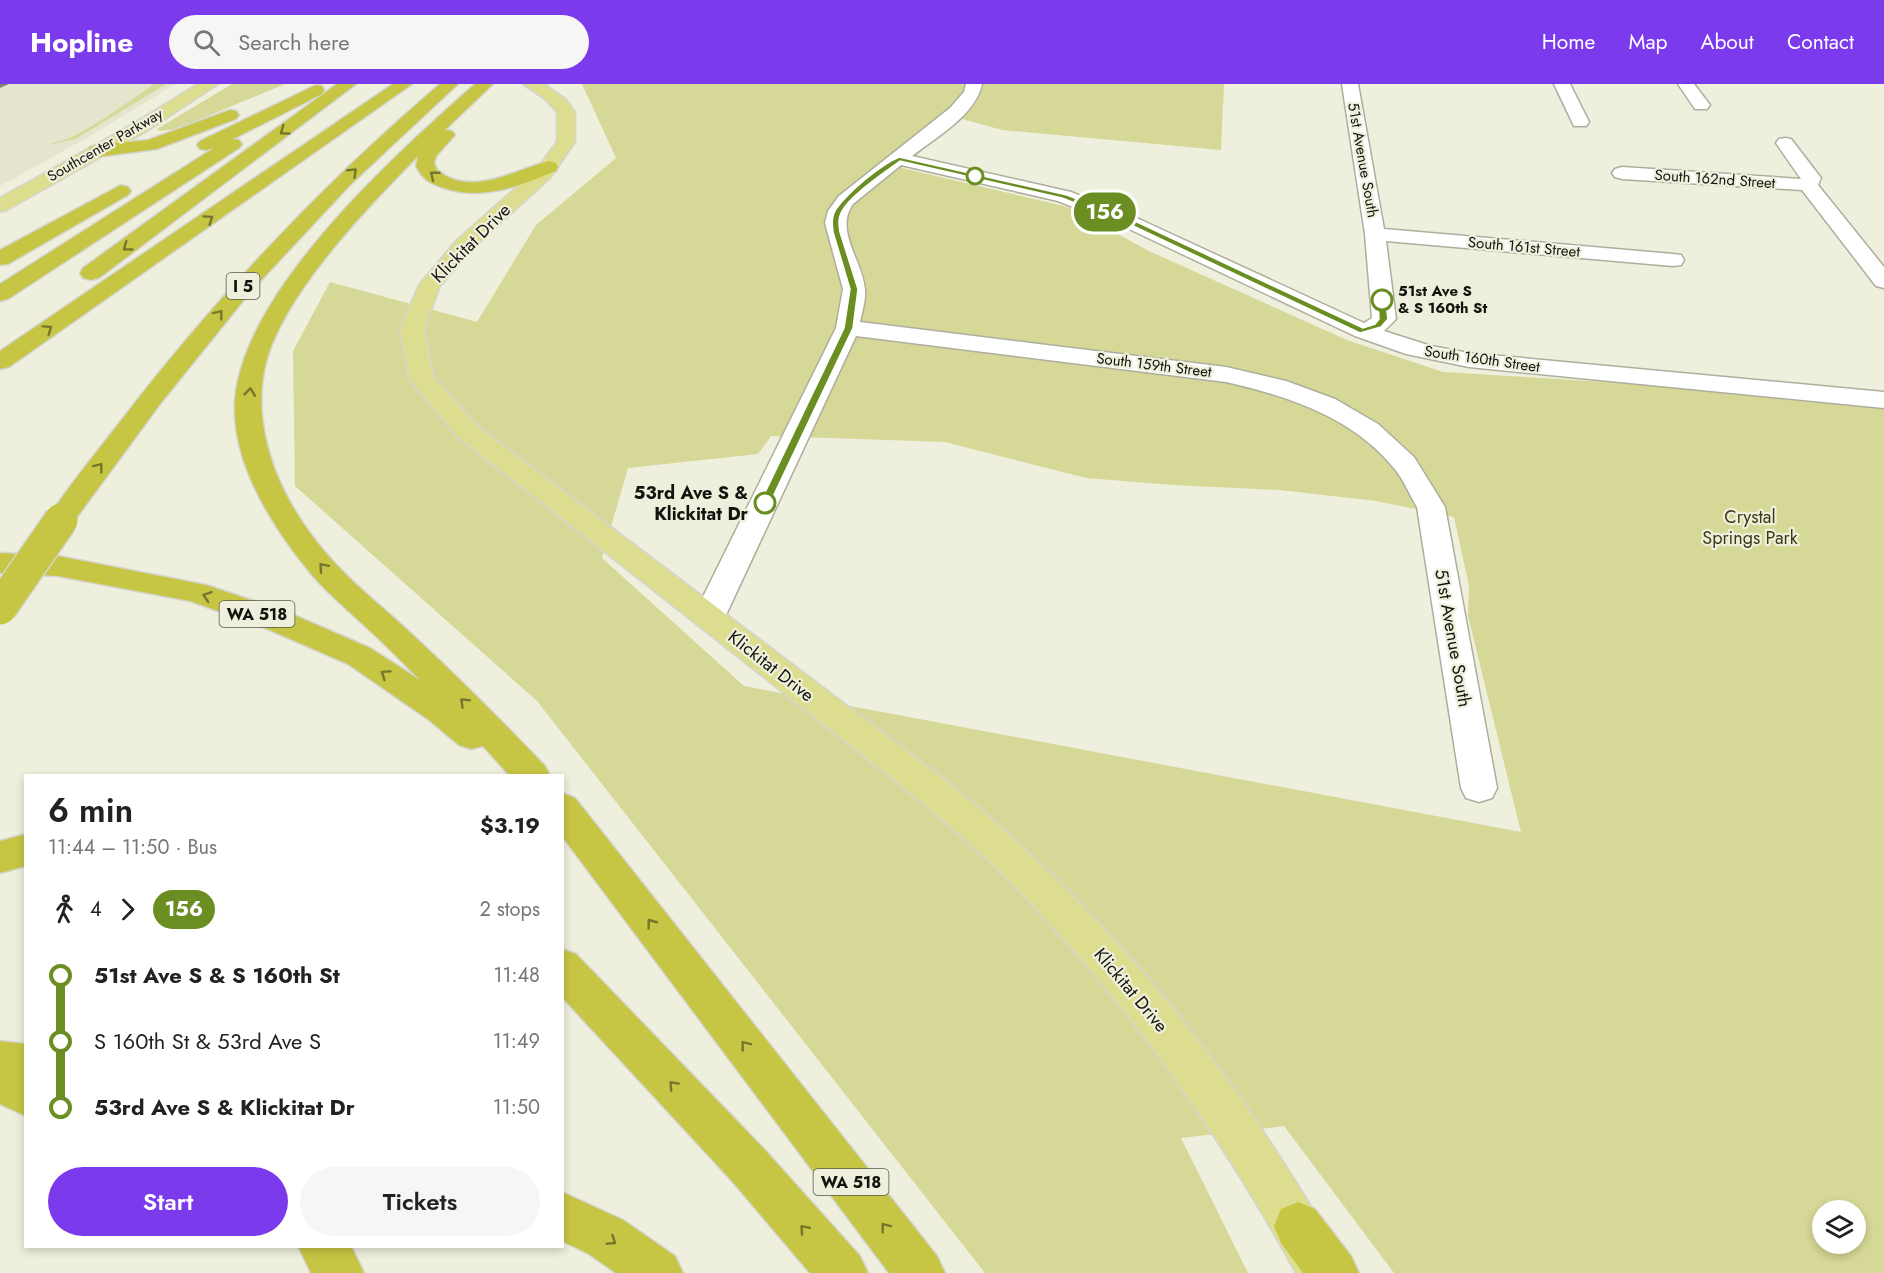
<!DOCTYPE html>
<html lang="en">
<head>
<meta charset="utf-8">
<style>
	body { margin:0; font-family:Jost,sans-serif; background:#f6f6f6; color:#222; height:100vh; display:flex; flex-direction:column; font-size:22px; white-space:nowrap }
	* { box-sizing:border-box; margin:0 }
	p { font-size:20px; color:#767676 }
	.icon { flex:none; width:33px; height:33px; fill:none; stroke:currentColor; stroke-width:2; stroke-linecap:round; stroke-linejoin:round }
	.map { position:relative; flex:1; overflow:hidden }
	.drawer { position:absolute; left:24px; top:690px; width:540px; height:474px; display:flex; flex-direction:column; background:#fff; border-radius:0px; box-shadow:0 3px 9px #0003 }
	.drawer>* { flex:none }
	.badge { padding:0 12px; border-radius:20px; font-size:21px; line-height:39px }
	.buttons { position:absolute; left:1812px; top:1116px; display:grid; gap:12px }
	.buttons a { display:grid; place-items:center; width:54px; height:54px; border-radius:50%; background:#fff; box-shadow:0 3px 9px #0003; font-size:30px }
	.map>.badge { position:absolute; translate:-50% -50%; box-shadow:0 0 0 3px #fff }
	.legs { display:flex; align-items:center; gap:9px; height:66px; padding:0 24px; font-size:20px }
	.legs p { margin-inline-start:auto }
	.overview { display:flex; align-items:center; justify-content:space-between; height:102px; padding:0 24px }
	h1 { font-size:33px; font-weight:600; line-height:45px }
	.primary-button { display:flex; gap:12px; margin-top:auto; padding:12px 24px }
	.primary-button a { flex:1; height:69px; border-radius:36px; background:#7c3aed; color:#fff; font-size:24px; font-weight:600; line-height:69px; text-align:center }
	.primary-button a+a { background:#f6f6f6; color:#222 }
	ul { padding:0 24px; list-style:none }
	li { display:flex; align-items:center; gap:21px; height:66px; font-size:22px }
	li i { display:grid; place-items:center; width:9px; height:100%; margin:0 8px; background:currentColor }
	li i::after { content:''; width:15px; height:15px; margin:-8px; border:4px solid; border-radius:50%; background:#fff }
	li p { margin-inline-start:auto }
	li:first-child i { background:linear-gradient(#0000 50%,currentColor 0) }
	li:last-child i { background:linear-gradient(currentColor 50%,#0000 0) }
	header { display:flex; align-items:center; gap:36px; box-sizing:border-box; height:84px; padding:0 30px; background:#7c3aed; color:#fff }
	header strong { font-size:28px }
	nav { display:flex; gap:33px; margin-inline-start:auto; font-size:21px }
	.search { width:420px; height:54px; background:#f6f6f6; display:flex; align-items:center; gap:15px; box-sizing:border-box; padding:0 21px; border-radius:33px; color:#767676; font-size:22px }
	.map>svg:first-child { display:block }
	.built { fill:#e4e5cc }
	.green { fill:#d6d897; fill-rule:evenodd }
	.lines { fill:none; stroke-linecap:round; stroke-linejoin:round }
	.minor-casing { stroke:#adae9d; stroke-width:3 }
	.major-casing { stroke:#d5d5d4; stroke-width:3 }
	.highway-casing { stroke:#d5d5d4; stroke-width:3 }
	.minor { fill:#fff; fill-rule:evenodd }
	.major { fill:#dddd8f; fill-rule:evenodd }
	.highway { fill:#c7c644; fill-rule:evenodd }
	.highway-bridge-far1-casing { stroke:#d5d5d4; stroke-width:27; stroke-linecap:butt }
	.highway-bridge-casing { stroke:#d5d5d4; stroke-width:36; stroke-linecap:butt }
	.highway-bridge-far1 { stroke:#c7c644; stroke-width:25 }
	.highway-bridge { stroke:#c7c644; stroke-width:33 }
	.shaded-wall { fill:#85867a }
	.oneway { stroke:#76762c }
	.line-1 { fill:#6b8e23; stroke:#fff; stroke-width:1.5 }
	.stop-1-dot { fill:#fff; stroke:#6b8e23; stroke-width:3 }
	.labels { text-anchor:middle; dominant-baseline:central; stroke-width:4.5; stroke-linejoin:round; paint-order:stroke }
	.far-street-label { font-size:15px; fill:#14140e; stroke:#efefdd }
	.far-stop-label { font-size:15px; font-weight:bold; fill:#14140e; stroke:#efefdd; text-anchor:start }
	.shield { fill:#efefdd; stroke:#56564c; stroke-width:1.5 }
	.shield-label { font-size:16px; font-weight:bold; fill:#14140e }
	.street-label { font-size:18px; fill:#14140e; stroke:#efefdd }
	.stop-label { font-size:18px; font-weight:bold; fill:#14140e; stroke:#efefdd; text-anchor:end }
	.park-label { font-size:18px; fill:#393912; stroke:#efefdd }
</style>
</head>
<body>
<header>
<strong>Hopline</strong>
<div class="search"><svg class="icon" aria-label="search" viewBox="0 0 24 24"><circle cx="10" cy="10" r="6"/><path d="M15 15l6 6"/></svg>Search here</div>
<nav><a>Home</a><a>Map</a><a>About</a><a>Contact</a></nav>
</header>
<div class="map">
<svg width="1884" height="1189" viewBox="0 0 1884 1189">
	<rect width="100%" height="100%" fill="#efefdd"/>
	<path class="built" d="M0 0H175L88 53 0 102Z"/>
	<path class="green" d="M154 0H166L75 55 48 61C56 57 63 57 70 54 100 39 127 19 154 0Z
		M232 0H285L177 45 160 47 157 45Z
		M582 0H1224L1221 66 1002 46 959 34 902 84 1068 123 1149 167 1347 256 1443 288 1622 299 1884 325V1189H1394L1284 1042 1181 1054 1248 1189H985L537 617 295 402 293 267 330 198 477 238 536 141 616 74ZM771 352 945 358 1086 394 1173 401 1280 406 1376 417 1454 433 1469 502 1468 532 1521 748 744 602 602 474 628 384 758 370ZM1822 1126H1856V1160H1822Z"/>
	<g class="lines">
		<g class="minor-casing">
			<path id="minor" d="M966 0H982C976 31 935 54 912 72L1071 108 1141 136 1364 239 1372 234 1365 150 1342 0H1358L1384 145 1673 170 1681 171 1684 176 1681 181 1673 182 1386 157 1396 235 1384 247 1431 262 1469 269 1884 308V324L1469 283 1406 270 1355 252 1127 144 1058 117 901 81 853 120C834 147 863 177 865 206 866 216 862 228 860 238L1226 283 1286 297 1335 315 1378 340 1414 373 1445 423 1497 704 1492 714 1479 718 1466 714 1461 704 1417 423C1409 410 1403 394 1393 383 1351 332 1287 312 1226 298L856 252 725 533 720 541 709 544 698 541 693 533 836 244 843 205 825 139 828 127 839 112 950 24 964 8Z
				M1554 0H1570L1589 38 1586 42H1574Z
				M1678 0H1694L1710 21 1707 25H1695Z
				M1785 54 1791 55 1821 94 1818 101 1884 183V204L1876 202 1802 106 1622 95 1615 93 1612 89 1615 85 1622 83 1801 95 1776 59 1779 55Z"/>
		</g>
		<g class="major-casing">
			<path id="major" d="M198 0H218L145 48 7 126 0 128V114L133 40Z
				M523 0H544L565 15 575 28V58L550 94 472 165 440 202 424 245 433 292 476 341 936 689C1107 824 1232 983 1340 1172L1348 1189H1296C1220 1050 1129 920 1018 806 952 737 873 680 798 620 685 531 571 441 458 353L412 298 409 293 400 245 419 201 457 156 536 86 557 58V28L545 15Z"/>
		</g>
		<g class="highway-casing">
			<path id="highway" d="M337 0H356L99 194 91 196 83 194 80 189 83 184Z
				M393 0H412L9 283 0 285V267Z
				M440 0H458L350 101 251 207 160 320 74 437 64 440 54 437 50 431C73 396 101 363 127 329 220 209 324 99 440 0Z
				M475 0H493L445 46 452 47 455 51 437 71 434 78 437 86C472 114 513 86 549 77L556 79 558 83 556 87C520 102 482 117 444 104 431 100 422 95 416 82L418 72C368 123 285 208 266 278 248 350 285 425 333 477 358 505 389 528 416 554 460 595 503 638 545 682L550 692H510L483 662 471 665 459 661 429 636 348 580 265 544 190 517 58 492 0 489V469L58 472 206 501 287 528 370 564 420 596C403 579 386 561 368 545 346 524 322 505 304 481 269 437 231 375 235 316 244 206 395 71 475 0Z
				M316 1 322 2 324 6 322 10 233 55 239 56 242 60 239 64 8 215 0 217V200L214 64 206 66 200 65 197 61 200 57Z
				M230 26 236 27 239 31 236 35 157 65 97 73 90 71 88 67 90 63 97 61 148 56Z
				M121 101 128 103 131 107 128 111 8 180 0 181V166Z
				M562 709 575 714 937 1172 945 1189H889L562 752Z
				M26 750V782L0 789V757Z
				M562 865 576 870 764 1065 860 1172 868 1189H810L732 1097 562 913Z
				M0 957 26 960V1032L0 1020Z
				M562 1108 623 1136 675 1172 683 1189H616L589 1170 562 1157Z
				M1298 1118 1315 1125 1351 1172 1359 1189H1303L1281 1159 1274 1142 1281 1125Z
				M298 1162H351L364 1189H311Z"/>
		</g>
		<use href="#minor" class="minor"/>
		<use href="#major" class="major"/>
		<use href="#highway" class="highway"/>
		<g class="highway-bridge-far1-casing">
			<path id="highway-bridge-far1" d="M60 437 64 431"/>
		</g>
		<g class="highway-bridge-casing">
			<path id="highway-bridge" d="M0 524 61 436"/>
		</g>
		<use href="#highway-bridge-far1" class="highway-bridge-far1"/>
		<use href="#highway-bridge" class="highway-bridge"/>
	</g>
	<path class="shaded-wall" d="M0 0H9L0 4Z"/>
	<defs><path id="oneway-chevron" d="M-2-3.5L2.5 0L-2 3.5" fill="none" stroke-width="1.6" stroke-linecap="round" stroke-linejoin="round" transform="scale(1.5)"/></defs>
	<g class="oneway">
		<use href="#oneway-chevron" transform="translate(284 47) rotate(144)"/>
		<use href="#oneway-chevron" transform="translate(353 88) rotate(-44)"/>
		<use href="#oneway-chevron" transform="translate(434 91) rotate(-142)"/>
		<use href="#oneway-chevron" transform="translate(209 135) rotate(-35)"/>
		<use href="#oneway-chevron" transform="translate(127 163) rotate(144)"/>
		<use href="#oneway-chevron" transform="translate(219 230) rotate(-52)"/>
		<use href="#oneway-chevron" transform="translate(48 245) rotate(-35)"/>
		<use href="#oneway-chevron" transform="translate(250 308) rotate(-83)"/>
		<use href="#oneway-chevron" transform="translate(99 383) rotate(-52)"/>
		<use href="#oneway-chevron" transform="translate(323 483) rotate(-131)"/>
		<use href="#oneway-chevron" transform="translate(207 512) rotate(-161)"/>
		<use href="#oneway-chevron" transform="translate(385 590) rotate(-146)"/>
		<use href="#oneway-chevron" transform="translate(464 618) rotate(-136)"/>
		<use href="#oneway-chevron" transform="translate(651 839) rotate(-127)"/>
		<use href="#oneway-chevron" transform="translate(745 961) rotate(-128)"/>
		<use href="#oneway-chevron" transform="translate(673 1001) rotate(-133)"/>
		<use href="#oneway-chevron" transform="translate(885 1143) rotate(-128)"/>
		<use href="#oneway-chevron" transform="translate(804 1145) rotate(-131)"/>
		<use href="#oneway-chevron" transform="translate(612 1157) rotate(33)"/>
	</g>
	<path class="line-1" d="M899 73 1067 111 1137 138 1363 244 1375 240 1379 235 1378 216 1385 214 1388 235 1381 243 1360 249 1131 141 1062 114 900 77C885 88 849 112 841 129 838 135 839 141 840 148L858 205 853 244 770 419 761 421 760 419 844 244 850 205 833 148C832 140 831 132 836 125 849 107 879 82 899 73Z"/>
	<g class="stop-1-dot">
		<circle cx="975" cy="92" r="8"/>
		<circle cx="1382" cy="216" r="10"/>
		<circle cx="765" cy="419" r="10"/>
	</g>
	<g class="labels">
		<g class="far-street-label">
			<text transform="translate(105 61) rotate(-30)">Southcenter Parkway</text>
			<text transform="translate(1363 76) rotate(80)">51st Avenue South</text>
			<text transform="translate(1715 95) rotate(4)">South 162nd Street</text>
			<text transform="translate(1524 163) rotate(5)">South 161st Street</text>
			<text transform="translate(1482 275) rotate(8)">South 160th Street</text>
			<text transform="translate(1154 281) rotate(7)">South 159th Street</text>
		</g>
		<g class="far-stop-label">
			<text x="1398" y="207">51st Ave S<tspan x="1398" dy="17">&amp; S 160th St</tspan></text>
		</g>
		<g class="shield">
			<rect x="226.5" y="189" width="33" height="26" rx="4.5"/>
			<rect x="219.5" y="517" width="75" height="26" rx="4.5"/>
			<rect x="813.5" y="1085" width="75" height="26" rx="4.5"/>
		</g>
		<g class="shield-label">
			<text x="243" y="202">I 5</text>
			<text x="257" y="530">WA 518</text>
			<text x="851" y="1098">WA 518</text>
		</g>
		<g class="street-label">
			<text transform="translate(471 159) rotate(-45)">Klickitat Drive</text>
			<text transform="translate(1453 554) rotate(80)">51st Avenue South</text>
			<text transform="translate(771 582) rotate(38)">Klickitat Drive</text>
			<text transform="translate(1131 906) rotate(50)">Klickitat Drive</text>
		</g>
		<g class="stop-label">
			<text x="748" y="409">53rd Ave S &amp;<tspan x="748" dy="21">Klickitat Dr</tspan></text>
		</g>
		<g class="park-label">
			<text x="1750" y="433">Crystal<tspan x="1750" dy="21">Springs Park</tspan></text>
		</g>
	</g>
</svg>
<div class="buttons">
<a><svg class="icon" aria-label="layers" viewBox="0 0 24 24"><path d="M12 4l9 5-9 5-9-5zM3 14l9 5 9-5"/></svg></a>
</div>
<b class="badge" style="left:1105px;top:128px;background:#6b8e23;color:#fff">156</b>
<section class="drawer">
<div class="overview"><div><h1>6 min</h1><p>11:44 – 11:50 · Bus</p></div><b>$3.19</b></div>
<div class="legs"><svg class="icon" aria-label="walk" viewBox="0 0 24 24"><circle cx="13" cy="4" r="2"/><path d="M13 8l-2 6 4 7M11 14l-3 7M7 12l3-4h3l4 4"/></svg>4<svg class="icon" aria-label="forward" viewBox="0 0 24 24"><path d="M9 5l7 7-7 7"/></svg><b class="badge" style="background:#6b8e23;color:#fff">156</b><p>2 stops</p></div>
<ul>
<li><i style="color:#6b8e23"></i><b>51st Ave S &amp; S 160th St</b><p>11:48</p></li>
<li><i style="color:#6b8e23"></i><span>S 160th St &amp; 53rd Ave S</span><p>11:49</p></li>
<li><i style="color:#6b8e23"></i><b>53rd Ave S &amp; Klickitat Dr</b><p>11:50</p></li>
</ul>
<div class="primary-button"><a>Start</a><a>Tickets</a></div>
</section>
</div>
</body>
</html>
